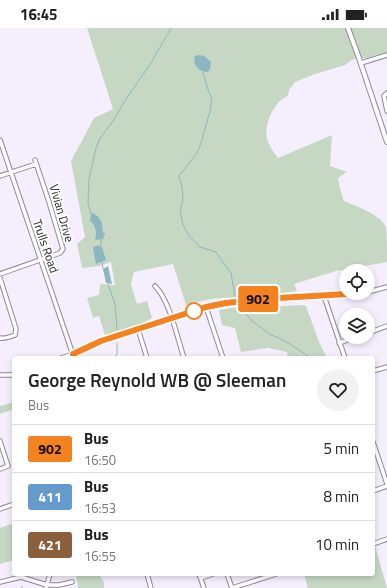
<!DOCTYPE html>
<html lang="en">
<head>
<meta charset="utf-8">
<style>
	body { margin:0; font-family:"Titillium Web",sans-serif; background:#f2f2f2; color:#222; height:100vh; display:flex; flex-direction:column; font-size:15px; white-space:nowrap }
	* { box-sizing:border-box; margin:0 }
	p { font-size:13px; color:#767676 }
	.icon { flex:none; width:22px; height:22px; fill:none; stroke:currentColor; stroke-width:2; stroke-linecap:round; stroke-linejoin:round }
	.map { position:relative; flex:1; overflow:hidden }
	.drawer { position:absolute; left:12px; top:328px; width:363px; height:220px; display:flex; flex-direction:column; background:#fff; border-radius:4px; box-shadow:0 2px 6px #0003 }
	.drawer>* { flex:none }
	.badge { padding:0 8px; border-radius:3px; font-size:14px; line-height:26px }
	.fabs { position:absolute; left:339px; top:236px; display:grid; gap:8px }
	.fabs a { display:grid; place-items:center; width:36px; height:36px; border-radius:50%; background:#fff; box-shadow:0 2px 6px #0003; font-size:20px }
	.map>.badge { position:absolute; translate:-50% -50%; box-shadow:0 0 0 2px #fff }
	.round { display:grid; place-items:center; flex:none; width:42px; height:42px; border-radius:21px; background:#f2f2f2 }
	.headline { display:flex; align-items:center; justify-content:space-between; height:68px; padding:0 16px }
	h1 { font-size:19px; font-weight:600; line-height:30px }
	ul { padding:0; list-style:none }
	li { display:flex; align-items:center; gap:12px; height:48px; padding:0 16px; border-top:1px solid #e0e0e0 }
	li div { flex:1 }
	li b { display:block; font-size:15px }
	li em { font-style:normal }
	li .badge { min-width:44px; font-weight:700; text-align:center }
	.status { display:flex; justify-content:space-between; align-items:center; height:28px; padding:0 20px; background:#fff; direction:ltr }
	.status svg { height:11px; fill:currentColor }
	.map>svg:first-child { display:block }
	.green { fill:#c6d8c3; fill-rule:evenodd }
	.water { fill:#8eb6c0 }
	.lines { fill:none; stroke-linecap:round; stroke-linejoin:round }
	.stream { stroke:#8eb6c0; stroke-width:1 }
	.minor-casing { stroke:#91879c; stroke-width:5.5 }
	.major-casing { stroke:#91879c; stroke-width:6 }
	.minor { stroke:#fff; stroke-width:3.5 }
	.major { stroke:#fff; stroke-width:4 }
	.line-casing { stroke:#fff; stroke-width:9 }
	.line { stroke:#f58220; stroke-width:6 }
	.stop-dot { fill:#fff; stroke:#f58220; stroke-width:2 }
	.labels { text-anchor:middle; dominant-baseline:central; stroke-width:4; stroke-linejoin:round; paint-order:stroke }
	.street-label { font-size:12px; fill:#211d25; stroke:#fff }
</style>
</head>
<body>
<div class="status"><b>16:45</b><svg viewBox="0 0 49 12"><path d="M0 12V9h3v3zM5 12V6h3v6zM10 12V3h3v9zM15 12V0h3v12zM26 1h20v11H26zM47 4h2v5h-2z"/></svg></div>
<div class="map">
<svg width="387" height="560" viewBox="0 0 387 560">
	<rect width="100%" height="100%" fill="#f5effd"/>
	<path class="green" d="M87 0H387V24L367 30H358L352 32 345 37 315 46 295 54 289 62 288 68C285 69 282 71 280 73 271 82 264 98 267 111 269 118 274 124 278 130L332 107 330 138 347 144 338 150 340 161 344 173C356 178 381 187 386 199 387 204 387 227 387 234L336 243 294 256 297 263 289 264 242 268C235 271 228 269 220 270 209 271 197 274 186 277L173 236 134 244 131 256 137 276 147 273 152 290 141 296 105 307 99 288 93 290 87 270 99 267 100 256 115 257 111 234 99 238 82 240 77 216 85 209 71 133 94 90 113 81ZM94 197 103 198V204L95 212 96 204Z
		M302 277 306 278 319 314 327 330H288L287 324 268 320 241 324 235 300 222 297 219 282C229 281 239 278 248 280Z
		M14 374V381L0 386V378Z
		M14 495V532L0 536V500Z
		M375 518 387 560H308L304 546H373V519Z
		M76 546H99L104 555V560H78Z"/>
	<path class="water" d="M199 27 204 28 211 34 210 41 208 44C199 44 192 37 195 28Z
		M93 185C101 189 103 196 103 204L105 206 103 211 95 212 96 204 94 197 90 193 91 186Z
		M99 217 100 219H102L106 232 96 236 93 221V219Z
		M108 238 112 256 106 255 103 241Z"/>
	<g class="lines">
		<path class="stream" d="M203 44 207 59 212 71 210 83 201 115 197 125 179 148 182 159 183 171 180 183 183 197 190 209 200 219 216 224 222 233 231 245 235 268
			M91 186 88 175 89 151 96 120 100 110 111 96 128 68 151 35 171 0
			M101 211V220
			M102 233 103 241
			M108 256 115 276 117 301
			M243 282 252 293 271 307 277 309 288 315 311 330
			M114 330 117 326V315
			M14 390V392
			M22 560V558"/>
		<g class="minor-casing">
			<path id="minor" d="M361 35 387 27
				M387 65 384 68 387 83
				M0 112 74 330
				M0 148 36 136
				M0 246 60 225 63 221 49 174 35 132
				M0 250 16 301 15 307C10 309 5 311 0 310
				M155 258C170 273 177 309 184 330
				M368 264 387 259
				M324 268 345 330
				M206 279 223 330
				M138 301 147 330
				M368 305 387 298
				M339 315 355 309
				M61 330 73 326 98 314 206 279 226 275 262 271 364 265
				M373 343 387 339
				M0 347H11L14 346
				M0 413 8 438 0 441
				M373 414 387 456
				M373 463 387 458
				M0 481 14 476
				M373 516 387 511
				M147 546 151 560
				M199 546 204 560
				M227 546 232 560
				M201 550 213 546
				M0 554 21 549 47 557H59L72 554
				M46 560 50 546
				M232 560 276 546"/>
		</g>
		<g class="major-casing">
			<path id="major" d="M348 0 359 30 387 114"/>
		</g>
		<use href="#minor" class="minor"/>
		<use href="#major" class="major"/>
	</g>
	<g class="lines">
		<g class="line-casing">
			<path id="line" d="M74 330 73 326 101 313 206 279 226 275 262 271 364 265"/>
		</g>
		<use href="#line" class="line"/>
	</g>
	<circle class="stop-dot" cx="194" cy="283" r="8"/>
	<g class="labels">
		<g class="street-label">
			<text transform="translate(62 185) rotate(74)">Vivian Drive</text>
			<text transform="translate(46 218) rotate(71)">Trulls Road</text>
		</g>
	</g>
</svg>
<div class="fabs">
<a><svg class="icon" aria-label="locate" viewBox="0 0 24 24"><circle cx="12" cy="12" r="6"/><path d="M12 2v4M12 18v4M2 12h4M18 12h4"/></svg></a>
<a><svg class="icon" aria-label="layers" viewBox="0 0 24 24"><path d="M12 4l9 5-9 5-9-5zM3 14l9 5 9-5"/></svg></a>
</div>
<b class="badge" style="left:258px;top:271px;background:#f58220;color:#111">902</b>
<section class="drawer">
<div class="headline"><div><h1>George Reynold WB @ Sleeman</h1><p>Bus</p></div><a class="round"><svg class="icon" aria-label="heart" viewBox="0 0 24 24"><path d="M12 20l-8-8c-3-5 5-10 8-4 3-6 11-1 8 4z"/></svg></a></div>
<ul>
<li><span class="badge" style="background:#f58220;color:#111">902</span><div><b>Bus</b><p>16:50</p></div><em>5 min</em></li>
<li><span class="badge" style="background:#69c;color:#fff">411</span><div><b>Bus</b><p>16:53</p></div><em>8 min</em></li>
<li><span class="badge" style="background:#8b5e3c;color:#fff">421</span><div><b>Bus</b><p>16:55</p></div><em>10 min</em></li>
</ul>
</section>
</div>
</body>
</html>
